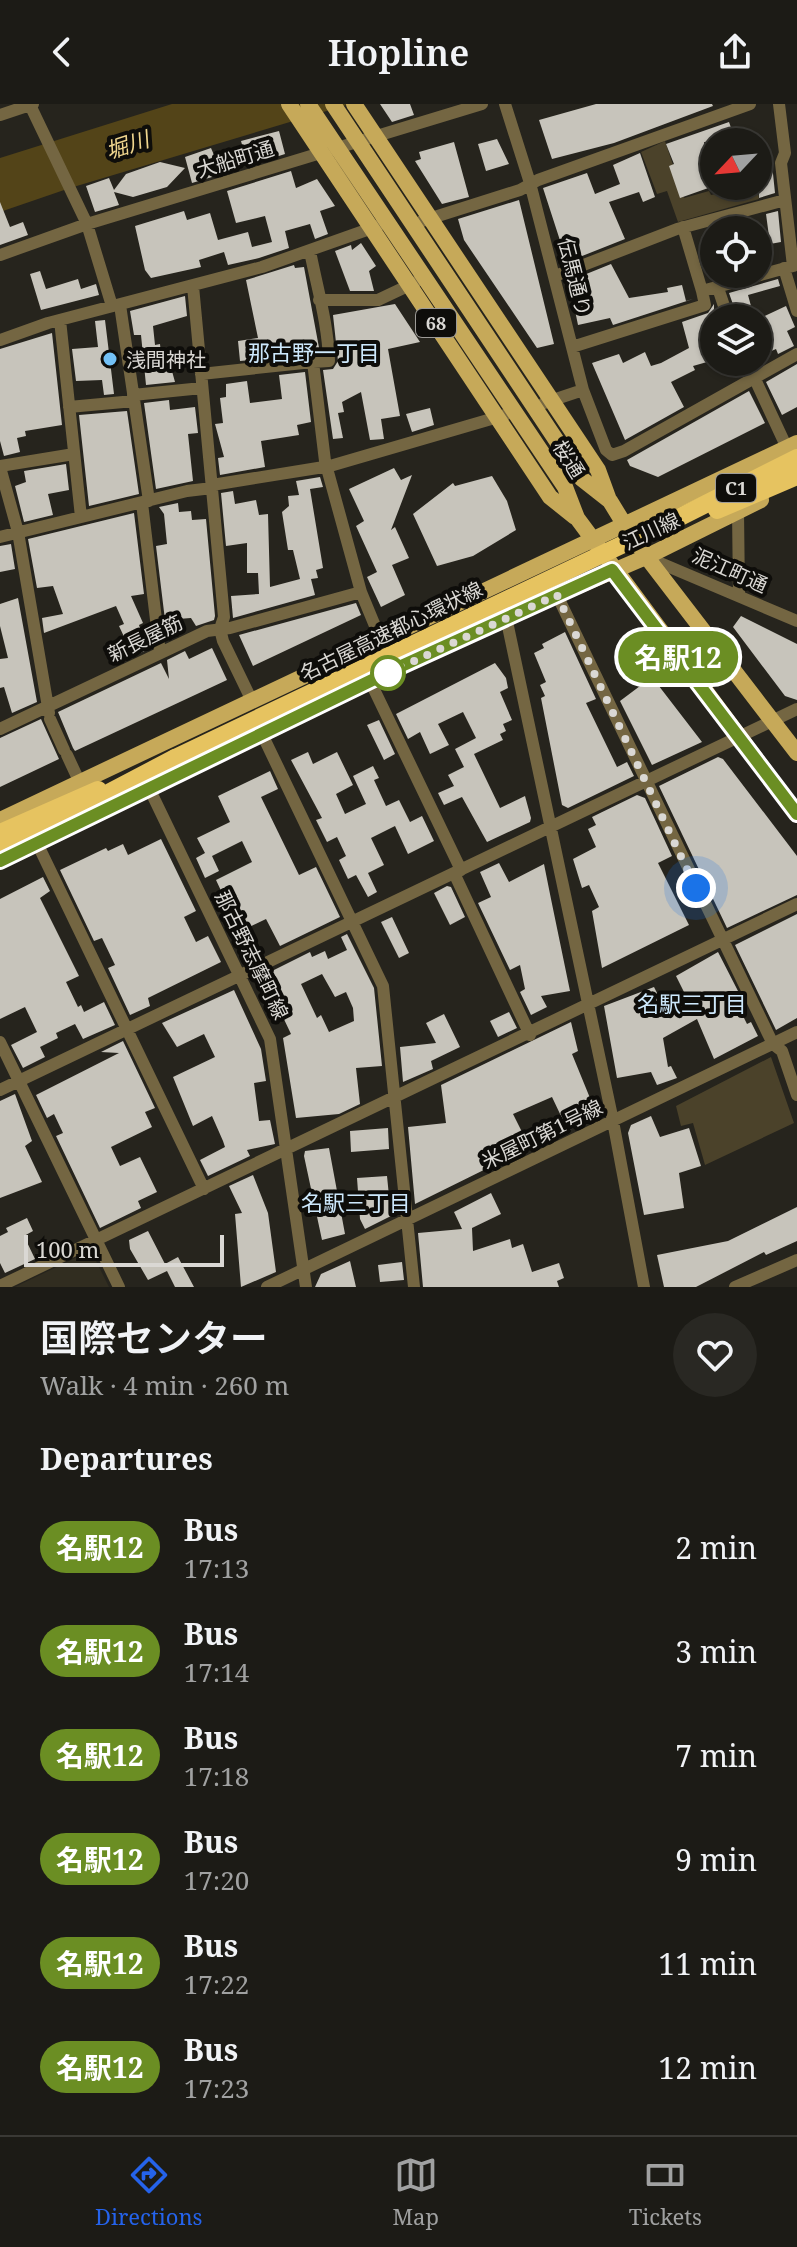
<!DOCTYPE html>
<html lang="en">
<head>
<meta charset="utf-8">
<style>
	body { margin:0; font-family:"Noto Serif","Noto Sans JP",serif; background:#292823; color:#f1f3f6; height:100vh; display:flex; flex-direction:column; font-size:30px; white-space:nowrap }
	* { box-sizing:border-box; margin:0 }
	p { font-size:26px; color:#a0a1a1 }
	.icon { flex:none; width:44px; height:44px; fill:none; stroke:currentColor; stroke-width:2; stroke-linecap:round; stroke-linejoin:round }
	.map { position:relative; height:1183px; overflow:hidden }
	.panel { display:flex; flex-direction:column; background:#1c1b16; flex:1 }
	.panel>* { flex:none }
	.badge { padding:0 16px; border-radius:26px; font-size:28px; line-height:52px }
	.needle { width:52px; rotate:244deg }
	.tools { position:absolute; left:700px; top:24px; display:grid; gap:16px }
	.tools a { display:grid; place-items:center; width:72px; height:72px; border-radius:50%; background:#1c1b16; box-shadow:0 2px 6px #0004,0 0 0 2px #3a3935; font-size:40px }
	.scale { position:absolute; left:24px; bottom:20px; width:200px; box-sizing:border-box; padding-left:8px; border:4px solid #dad8d4; border-top:0; font-size:22px; line-height:28px; white-space:nowrap; color:#dad8d4; -webkit-text-stroke:6px #0e0d0a; paint-order:stroke }
	.you { position:absolute; width:40px; height:40px; margin:-20px; border:6px solid #fff; border-radius:50%; background:#1a73e8; box-shadow:0 0 0 12px #1a73e833 }
	.map>.badge { position:absolute; translate:-50% -50%; box-shadow:0 0 0 4px #fff }
	h2 { padding:0 40px; font-size:30px; line-height:72px }
	.round { display:grid; place-items:center; flex:none; width:84px; height:84px; border-radius:42px; background:#292823 }
	.headline { display:flex; align-items:center; justify-content:space-between; height:136px; padding:0 40px }
	h1 { font-size:38px; font-weight:600; line-height:60px }
	ul { padding:0; list-style:none }
	li { display:flex; align-items:center; gap:24px; height:104px; padding:0 40px }
	li div { flex:1 }
	li b { display:block; font-size:30px }
	li em { font-style:normal }
	li .badge { min-width:88px; font-weight:700; text-align:center }
	header { display:flex; justify-content:space-between; align-items:center; height:104px; padding:0 40px; background:#1c1b16; font-size:36px; font-weight:600 }
	.dock { display:flex; justify-content:space-around; align-items:center; height:112px; border-top:2px solid #3a3935; background:#1c1b16; font-size:22px; color:#a0a1a1 }
	.dock a { display:grid; justify-items:center; gap:4px }
	.dock .on { color:#2563eb }
	.map>svg:first-child { display:block }
	.built { fill:#312d20 }
	.green { fill:#4b422a }
	.water { fill:#534418 }
	.building { fill:#c7c4bb; fill-rule:evenodd }
	.lines { fill:none; stroke-linecap:round; stroke-linejoin:round }
	.minor { stroke:#746642; stroke-width:12 }
	.major { stroke:#c6a959; stroke-width:16 }
	.highway { stroke:#e6c360; stroke-width:18 }
	.highway-bridge { stroke:#e6c360; stroke-width:18 }
	.line-casing { stroke:#fff; stroke-width:18 }
	.line { stroke:#6b8e23; stroke-width:12 }
	.walk { stroke:#dad8d4; stroke-width:8; stroke-dasharray:0 14.4 }
	.poi-dot { fill:#73c1f6; stroke:#0e0d0a; stroke-width:3 }
	.stop-dot { fill:#fff; stroke:#6b8e23; stroke-width:4 }
	.labels { text-anchor:middle; dominant-baseline:central; stroke-width:8; stroke-linejoin:round; paint-order:stroke }
	.shield { fill:#0e0d0a; stroke:#9d9b97; stroke-width:2 }
	.shield-label { font-size:18px; font-weight:bold; fill:#dad8d4 }
	.street-label { font-size:20px; fill:#dad8d4; stroke:#0e0d0a }
	.poi-label { font-size:20px; fill:#dad8d4; stroke:#0e0d0a; text-anchor:start }
	.water-label { font-size:22px; font-style:italic; fill:#efd58e; stroke:#0e0d0a }
	.neighbourhood-label { font-size:22px; fill:#cde8fc; stroke:#0e0d0a }
</style>
</head>
<body>
<header><svg class="icon" aria-label="back" viewBox="0 0 24 24"><path d="M15 5l-7 7 7 7"/></svg>Hopline<svg class="icon" aria-label="share" viewBox="0 0 24 24"><path d="M12 15V3M7 8l5-5 5 5M5 13v7h14v-7"/></svg></header>
<div class="map">
<svg width="797" height="1183" viewBox="0 0 797 1183">
	<rect width="100%" height="100%" fill="#26241d"/>
	<path class="built" d="M88 1148 93 1151 109 1183H15Z"/>
	<path class="green" d="M665 37 684 94 709 87 711 91 756 82 759 95 678 118 667 87 657 90 641 48Z
		M771 953 794 1019 705 1061 693 1019 681 1022 676 1002Z"/>
	<path class="water" d="M172 0H350L70 84 0 108V54Z"/>
	<path class="building" d="M380 0H410L414 11 392 18Z
		M596 0H712L713 2 614 39 552 55 539 16Z
		M729 18 736 38H704L714 82 680 94 669 62 674 60 666 40Z
		M279 27 285 50 248 62 241 37Z
		M497 35 509 60 486 67 478 40Z
		M454 38 469 93 442 100 415 57 421 55 419 48Z
		M211 44 222 70 192 79 185 53Z
		M640 49 655 93 643 98 639 88 609 98 625 135 567 158 543 84 587 69 595 90 620 80 613 61Z
		M160 58 185 64 167 83 133 93 114 88 119 101 95 108 86 82 109 74 114 86 126 70Z
		M772 60 775 89 759 94 758 61Z
		M291 67 296 84 317 75 335 102 320 107 328 130 315 135 310 120 285 127 289 144 259 154 228 161 224 148 199 156 201 163 151 174 145 166 135 122 184 107 187 116 210 109 218 136 248 128 252 143 272 138 265 112 236 119 227 87Z
		M519 96 554 240 537 244 464 136 458 115Z
		M0 98 10 123 23 118 28 131 0 141Z
		M778 107 781 138 770 140 766 110Z
		M361 139 376 162 369 167 374 187H350L335 147 351 141 352 146Z
		M611 160 629 194 668 188 667 184 682 181 686 197 693 195 613 221 610 214 578 221 569 177Z
		M294 161 295 164 304 163 320 249 240 257 238 237 258 234 246 176Z
		M40 167 46 185 78 175 81 185 96 180 99 191 41 206 30 170Z
		M778 175 780 182 748 191 751 202 736 209 729 189Z
		M185 192 187 212 153 222 155 241 160 240 161 250 167 249 175 278 146 281 141 231H134L130 207Z
		M395 200 420 238 388 245 400 312 381 315 384 335 370 336 361 288 342 298 344 308 338 309 343 334 333 335 323 266 333 265 338 257 333 211Z
		M714 200V256L693 262 695 266 671 278 684 303 625 336 592 259 619 250 623 259 645 248 651 262 661 259 689 244 682 218 708 209Z
		M786 202 795 223 787 227 794 242 778 250 776 245 758 253V215Z
		M105 216 114 290 104 291 102 276 76 277 72 245 98 243 95 217Z
		M52 229 62 321 25 327 26 332 17 334 20 348 4 352 0 337V245Z
		M797 260V303L782 311 766 278Z
		M305 268 311 318 297 321 299 331 261 337 265 363 220 371 218 354 224 353 215 320 223 319 220 294 226 293V280L247 277 250 299 282 295 279 271Z
		M749 287 765 319 658 373 630 362 627 356Z
		M169 296 170 306 195 303 198 329 188 330 193 377 156 385 144 299Z
		M430 304 434 321 412 328 406 310Z
		M127 307 139 390 89 402 79 311Z
		M66 360 69 386 48 390 53 411 24 418 15 382 26 378 24 367Z
		M394 364 401 376 412 371 391 426 395 423 409 454 392 461 405 491 381 503 367 473 377 468 356 422 364 417 349 385Z
		M492 372 507 397 516 426 473 452 437 462 413 410 453 379 455 382Z
		M320 373 323 383 310 385 323 464 316 466 318 474 311 475 315 491 233 514 231 492 259 490 258 469H247V439L226 442 221 389 233 387 235 400 256 396 259 411 268 410 270 483 300 475 293 446H288L282 408 289 402 288 392 299 391 296 377Z
		M178 399 179 408 191 407 192 416 206 415 215 512 214 516 196 522 191 514 165 516 156 442 167 440 164 410 159 403Z
		M134 409 144 490 131 492 143 519 139 521 147 546 133 552 119 522 124 520 116 502 44 529 42 514 63 510 53 482 37 484 28 435Z
		M11 440 15 465 0 468V442Z
		M18 494 37 598 12 609 4 583 0 584V555L8 554 0 522V500Z
		M356 499 361 511 253 562 239 531Z
		M741 512 797 540V596L785 592 733 523Z
		M565 528 596 595 586 599 617 663 627 658 634 672 568 704 562 701 541 594 545 592 540 581 546 578 534 549 544 544 542 540Z
		M212 544 227 576 75 647 73 644 58 608 161 559 169 575 167 556 185 547 189 555Z
		M495 559 506 574 508 584 500 588 512 616 503 620 506 627 500 630 503 636 474 650 500 704 525 692 531 714 530 718 487 738 462 693 444 701 438 689 454 682 448 671 464 663 455 645 476 634 463 608 438 620 449 641 430 650 420 628 408 635 396 610Z
		M652 573 702 638 652 661 620 597Z
		M41 615 59 655 0 683V634Z
		M379 616 395 650 384 656 367 621Z
		M308 648 313 660 337 648 353 681 336 690 345 710 366 700 353 672 373 662 379 674 374 676 386 702 399 696 410 718 422 712 434 737 408 750 395 722 371 734 384 761 368 769 377 788 368 793 356 771 348 775 339 756 346 752 337 733 327 738 316 716 322 714 291 656Z
		M718 653 723 655 797 752V791L727 824 659 682Z
		M270 667 278 685 261 693 299 771 316 763 340 813 280 842 266 815 237 829 227 808 230 806 216 776 252 758 242 737 212 752 219 767 205 774 196 754 205 749 197 734 230 718 218 692Z
		M637 691 645 694 672 752 658 759 689 821 602 864 592 807 599 803 589 781 582 784 573 755 596 743 588 725 596 721 592 713Z
		M161 735 196 807 184 813 196 838 208 832 221 858 148 894 150 902 130 911 108 864 115 861 102 834 94 837 60 766 106 744 108 747 123 740 128 751Z
		M499 759 509 778 544 760 551 795 570 887 541 892 547 903 531 911 520 888 525 885 520 861 510 866 478 799 491 793 480 768Z
		M43 773 50 787 40 794 79 872 66 878 78 903 81 901 84 908 104 898 115 921 83 935 75 920 56 929 58 934 40 943 45 953 23 964 11 941 37 928 25 903 0 915V795Z
		M447 782 451 783 465 813 450 821 434 789Z
		M797 810V914L776 926 735 841Z
		M392 813 409 849 399 854 381 818Z
		M347 830 374 884 382 962 356 964 360 1000 339 1010 296 1014 283 934 291 930 272 890 265 893 256 875 310 848 312 853 325 847 328 855 347 846 341 833ZM322 870 335 893 346 888 353 904 354 917 329 928 321 911 317 914 301 880Z
		M718 848 738 887 732 890 747 920 751 918 758 932 714 955 697 915 663 934 668 963 671 962 677 974 657 981 651 968 617 974 604 902 654 883 665 905 687 894 676 872Z
		M234 886 261 945 266 977 254 979 259 1017 270 1016 275 1040 247 1046 250 1052 208 1072 200 1056 225 1043 223 1037 212 1012 193 1022 173 973 215 953 204 930 177 943 162 919Z
		M509 908 517 924 498 933 490 917Z
		M444 910 460 943 431 957 433 965 403 978 400 943 436 939 426 919Z
		M571 918 578 947 572 950 590 994 593 1008 590 1016 555 1033 549 1018 561 1012 552 993 513 1010 524 1032 494 1046 500 1058 415 1100 408 1023 446 1019 441 981Z
		M123 937 155 1004 145 1008 152 1023 111 1043 120 1062 140 1053 157 1088 138 1097 141 1104 100 1124 56 1032 63 1029 54 1010 47 1014 36 991 119 949 101 948Z
		M15 990 32 1037 25 1042 42 1078 0 1094V997Z
		M651 1012 660 1033 689 1024 701 1062 679 1069 684 1104 644 1111 628 1029 631 1021Z
		M388 1024 389 1045 351 1048 350 1027Z
		M329 1044 345 1130 322 1136 304 1052 305 1047Z
		M253 1071 268 1109 276 1168 241 1183 235 1110 242 1109 229 1082Z
		M387 1072 391 1112 365 1125 360 1115 357 1074Z
		M491 1089 501 1110 472 1124 473 1147 510 1135 512 1144 523 1140 532 1168 559 1159 564 1174 557 1177 559 1183H423L418 1129 462 1125 454 1108Z
		M797 1103V1137L766 1151 764 1148 696 1183H664L657 1151 728 1137Z
		M27 1114 33 1127 24 1132 35 1155 5 1169 0 1159V1132L8 1128 6 1124Z
		M148 1127 165 1160 178 1153 194 1183H175L167 1167 148 1176 130 1145 129 1136Z
		M350 1157 356 1183H315L321 1170Z
		M402 1158 404 1176 380 1178 378 1161Z"/>
	<g class="lines">
		<path class="minor" d="M505 0 530 79 583 286 606 346 612 351 624 347 797 250
			M30 1 87 120 112 202
			M0 11 33 0
			M422 117 520 86 538 76 750 0
			M683 123 702 187
			M310 147C317 184 328 219 329 257L313 258 325 357 361 488 380 534
			M0 151 87 120 482 0
			M784 164 797 207
			M555 172 677 125 785 96
			M193 182 224 513 220 525 223 537 252 597
			M718 184 728 214
			M319 196H378L416 178
			M120 201 149 397
			M60 216 81 413
			M0 236 48 219 262 163 378 122
			M572 243 705 201 702 187 793 162 781 59 785 49 779 0
			M747 258 787 344
			M201 270 313 258
			M133 291 202 284
			M544 299 583 286
			M69 303 134 297
			M0 362 74 350
			M0 363 18 428 49 609
			M212 381 330 362 505 311
			M142 399 160 549
			M738 407 739 491
			M0 433 187 387 212 384
			M646 453 797 517
			M557 491 773 940 782 947 797 991
			M506 513 613 1017 644 1183
			M370 577 461 766
			M50 615 64 646
			M0 625 207 527 230 524 361 488
			M262 630 383 882 414 1183
			M67 651 80 679
			M149 684 270 935 306 1183
			M37 739 204 1085
			M454 769 530 931
			M0 938 119 1183
			M0 986 797 605
			M0 1182 797 800
			M267 1183 797 928
			M735 1183 797 1156"/>
		<path class="major" d="M289 0 550 393 575 413
			M308 0 565 383 577 414 797 710
			M333 0 582 375 610 397 629 428
			M354 0 598 366 609 396
			M642 447 797 649
			M0 716 797 339
			M0 757 370 577 506 513 646 453 761 396"/>
		<path class="highway" d="M717 406 797 372
			M676 415 797 354
			M0 729 98 686
			M0 746 175 654"/>
		<path class="highway-bridge" d="M175 654 676 415"/>
	</g>
	<g class="lines">
		<g class="line-casing">
			<path id="line" d="M0 757 397 564 612 466 797 710"/>
		</g>
		<use href="#line" class="line"/>
		<path class="walk" d="M388 569 557 491 696 784"/>
	</g>
	<circle class="poi-dot" cx="110" cy="255" r="8"/>
	<circle class="stop-dot" cx="388" cy="569" r="16"/>
	<g class="labels">
		<g class="shield">
			<rect x="416" y="205" width="40" height="28" rx="6"/>
			<rect x="716" y="370" width="40" height="28" rx="6"/>
		</g>
		<g class="shield-label">
			<text x="436" y="219">68</text>
			<text x="736" y="384">C1</text>
		</g>
		<g class="street-label">
			<text transform="translate(235 55) rotate(-17)">大船町通</text>
			<text transform="translate(575 173) rotate(76)">伝馬通り</text>
			<text transform="translate(569 355) rotate(58)">桜通</text>
			<text transform="translate(651 427) rotate(-25)">江川線</text>
			<text transform="translate(730 466) rotate(24)">泥江町通</text>
			<text transform="translate(391 527) rotate(-26)">名古屋高速都心環状線</text>
			<text transform="translate(145 534) rotate(-26)">新長屋筋</text>
			<text transform="translate(252 851) rotate(64)">那古野志摩町線</text>
			<text transform="translate(542 1030) rotate(-26)">米屋町第1号線</text>
		</g>
		<g class="poi-label">
			<text x="126" y="255">浅間神社</text>
		</g>
		<g class="water-label">
			<text transform="translate(127 40) rotate(-18)">堀川</text>
		</g>
		<g class="neighbourhood-label">
			<text x="314" y="248">那古野一丁目</text>
			<text x="692" y="899">名駅三丁目</text>
			<text x="356" y="1098">名駅三丁目</text>
		</g>
	</g>
</svg>
<div class="tools">
<a><svg class="needle" viewBox="-14 -14 28 28"><path d="M0-13l5 13h-10z" fill="#e53935"/><path d="M0 13l5-13h-10z" fill="#a0a1a1"/></svg></a>
<a><svg class="icon" aria-label="locate" viewBox="0 0 24 24"><circle cx="12" cy="12" r="6"/><path d="M12 2v4M12 18v4M2 12h4M18 12h4"/></svg></a>
<a><svg class="icon" aria-label="layers" viewBox="0 0 24 24"><path d="M12 4l9 5-9 5-9-5zM3 14l9 5 9-5"/></svg></a>
</div>
<div class="scale">100 m</div>
<div class="you" style="left:696px;top:784px"></div>
<b class="badge" style="left:678px;top:553px;background:#6b8e23;color:#fff">名駅12</b>
</div>
<section class="panel">
<div class="headline"><div><h1>国際センター</h1><p>Walk · 4 min · 260 m</p></div><a class="round"><svg class="icon" aria-label="heart" viewBox="0 0 24 24"><path d="M12 20l-8-8c-3-5 5-10 8-4 3-6 11-1 8 4z"/></svg></a></div>
<h2>Departures</h2>
<ul>
<li><span class="badge" style="background:#6b8e23;color:#fff">名駅12</span><div><b>Bus</b><p>17:13</p></div><em>2 min</em></li>
<li><span class="badge" style="background:#6b8e23;color:#fff">名駅12</span><div><b>Bus</b><p>17:14</p></div><em>3 min</em></li>
<li><span class="badge" style="background:#6b8e23;color:#fff">名駅12</span><div><b>Bus</b><p>17:18</p></div><em>7 min</em></li>
<li><span class="badge" style="background:#6b8e23;color:#fff">名駅12</span><div><b>Bus</b><p>17:20</p></div><em>9 min</em></li>
<li><span class="badge" style="background:#6b8e23;color:#fff">名駅12</span><div><b>Bus</b><p>17:22</p></div><em>11 min</em></li>
<li><span class="badge" style="background:#6b8e23;color:#fff">名駅12</span><div><b>Bus</b><p>17:23</p></div><em>12 min</em></li>
</ul>
</section>
<nav class="dock">
<a class="on"><svg class="icon" aria-label="directions" viewBox="0 0 24 24"><path d="M12 3l9 9-9 9-9-9zM9 14v-3h6M13 9l2 2-2 2"/></svg>Directions</a>
<a><svg class="icon" aria-label="map" viewBox="0 0 24 24"><path d="M3 6l6-2 6 2 6-2v14l-6 2-6-2-6 2zM9 4v14M15 6v14"/></svg>Map</a>
<a><svg class="icon" aria-label="tickets" viewBox="0 0 24 24"><path d="M3 7h18v10H3zM15 7v10"/></svg>Tickets</a>
</nav>
</body>
</html>
